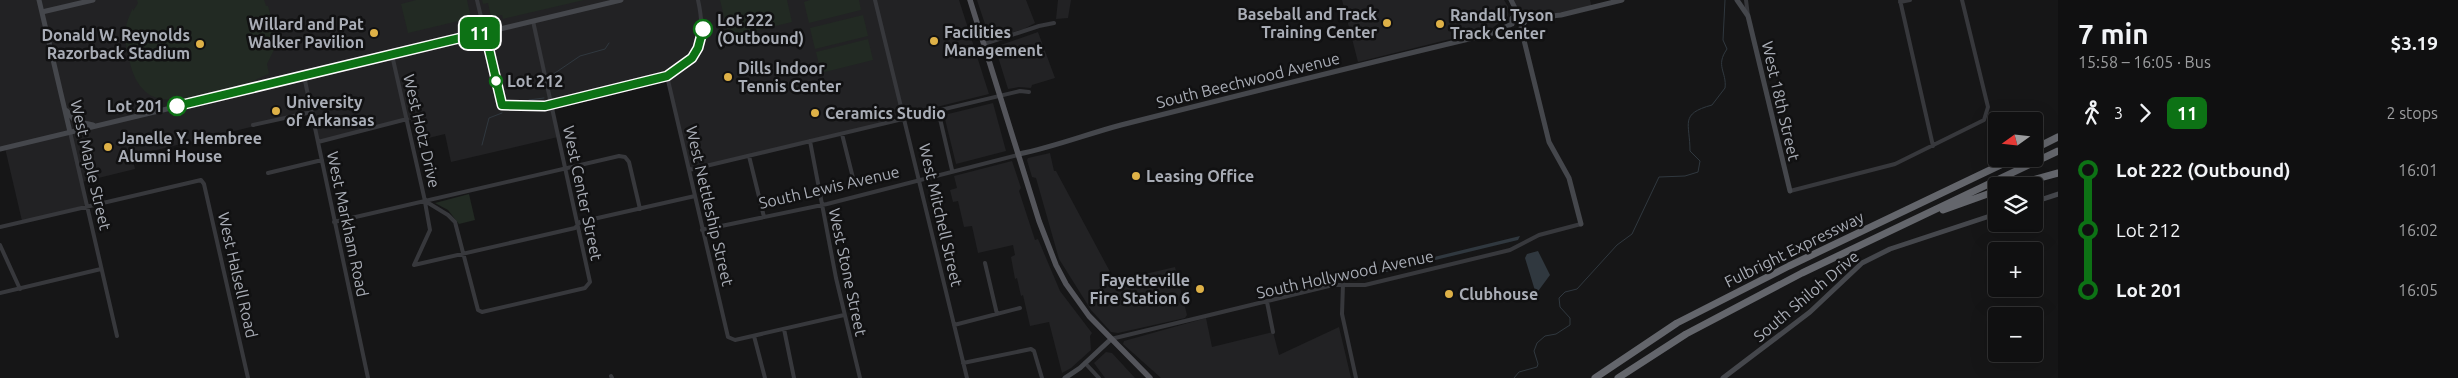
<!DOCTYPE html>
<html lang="en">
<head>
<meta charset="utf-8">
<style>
	body { margin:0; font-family:Ubuntu,sans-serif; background:#1e1e1f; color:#f1f3f6; height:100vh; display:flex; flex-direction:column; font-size:19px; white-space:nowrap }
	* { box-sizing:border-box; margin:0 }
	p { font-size:16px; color:#9c9d9f }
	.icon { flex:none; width:28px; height:28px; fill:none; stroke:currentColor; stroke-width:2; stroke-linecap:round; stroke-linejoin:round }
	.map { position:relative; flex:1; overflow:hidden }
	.drawer { display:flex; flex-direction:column; background:#101011; width:400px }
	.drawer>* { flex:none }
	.badge { padding:0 10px; border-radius:8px; font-size:18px; line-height:32px }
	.needle { width:32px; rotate:255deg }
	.fabs { position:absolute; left:1988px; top:112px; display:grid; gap:10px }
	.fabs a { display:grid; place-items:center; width:55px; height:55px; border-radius:5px; background:#101011; box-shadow:0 5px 20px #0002,0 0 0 1px #303031; font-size:25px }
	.map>.badge { position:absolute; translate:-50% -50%; box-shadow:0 0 0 2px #fff }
	.legs { display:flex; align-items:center; gap:8px; height:55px; padding:0 20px; font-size:16px }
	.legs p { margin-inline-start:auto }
	.summary { display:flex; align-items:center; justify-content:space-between; height:85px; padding:0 20px }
	h1 { font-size:28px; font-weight:600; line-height:38px }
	ul { padding:0 20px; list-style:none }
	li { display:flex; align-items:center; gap:18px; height:60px; font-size:19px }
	li i { display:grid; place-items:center; width:8px; height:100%; margin:0 6px; background:currentColor }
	li i::after { content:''; width:12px; height:12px; margin:-6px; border:4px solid; border-radius:50%; background:#101011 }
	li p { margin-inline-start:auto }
	li:first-child i { background:linear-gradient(#0000 50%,currentColor 0) }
	li:last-child i { background:linear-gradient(currentColor 50%,#0000 0) }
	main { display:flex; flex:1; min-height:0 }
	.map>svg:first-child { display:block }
	.built { fill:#222224 }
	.green { fill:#222a23 }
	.water { fill:#30383f }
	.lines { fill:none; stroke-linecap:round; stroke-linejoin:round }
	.stream { stroke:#30383f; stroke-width:1 }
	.street { stroke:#37383c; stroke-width:4 }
	.secondary { stroke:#45474c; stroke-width:5 }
	.primary { stroke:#54555b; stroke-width:5.5 }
	.highway { stroke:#64666c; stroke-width:7 }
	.line-1-casing { stroke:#fff; stroke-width:11 }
	.line-1 { stroke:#0d7215; stroke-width:8 }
	.poi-dot { fill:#deb147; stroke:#111112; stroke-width:2 }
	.stop-1-dot { fill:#fff; stroke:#0d7215; stroke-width:2.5 }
	.labels { text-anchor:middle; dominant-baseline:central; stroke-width:5; stroke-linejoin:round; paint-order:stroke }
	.poi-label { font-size:16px; font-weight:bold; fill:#a9adb6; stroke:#111112; text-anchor:start }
	.stop-label { font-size:16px; font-weight:bold; fill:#a9adb6; stroke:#111112; text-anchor:start }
	.street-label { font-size:16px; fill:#a9adb6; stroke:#111112 }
</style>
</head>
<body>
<main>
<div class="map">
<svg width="2058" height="378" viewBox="0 0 2058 378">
	<rect width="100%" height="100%" fill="#161617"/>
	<path class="built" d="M0 0H959L989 94 908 114 862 129 689 170 667 76 551 104 558 137 451 162 445 134 416 141 411 120 318 142 312 112 132 156 135 169 82 182 87 205 22 221 5 148 0 149Z
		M977 0H1026L1035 23 1024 29 990 39Z
		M1058 0H1071L1068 18 1056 19Z
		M1342 0H1504L1509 8 1508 16 1491 29 1358 62Z
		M1511 0H1590L1592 8 1525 19Z
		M1038 32 1055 78 1032 85 1031 88 1019 87 1008 89 995 47Z
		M993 103 1006 151 956 164 944 115Z
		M1050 153 1054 171H1056L1115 281 1175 267 1187 315 1185 318 1118 333 1111 332 1091 310 1059 259 1036 178 1032 177 1027 160 1028 158Z
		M1012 161 1021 188 1019 191 1035 240 1038 239 1060 291 1092 333 1090 336 1091 350 1071 368 1062 373 1049 322 1030 326 1023 295 1021 296 1017 278 1015 279 1011 257 1015 255 1013 245 978 253 972 226 964 227 958 201 953 202 950 190 957 188 954 176Z
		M1206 318 1212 347 1273 332 1279 355 1339 327 1351 378H1161L1123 344 1124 341Z
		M1106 352 1112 353 1135 378H1105L1094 363Z"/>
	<path class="green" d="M137 0H264L266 6H268L275 32 272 33 274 50 267 64 269 74C262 76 255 81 248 83 229 90 176 104 157 98 142 94 133 77 130 63 124 40 122 30 133 8V11L138 3Z
		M416 0H467L471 18 408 33 401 4Z
		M482 0H584L503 19 502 15 491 17 488 3 483 4Z
		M720 0H787L792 22 729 37Z
		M810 0H859L861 10 809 23 804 2Z
		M863 15 868 36 815 49 810 28Z
		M868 39 873 60 821 73 816 52Z
		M469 194 475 220 459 224 448 210 435 203Z"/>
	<path class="water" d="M1520 236 1518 240 1357 279 1356 276Z
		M1538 251 1550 275 1536 294 1525 258 1527 254Z"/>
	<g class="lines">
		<path class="stream" d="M549 77 580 56 605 49 609 43
			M529 100 544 98
			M482 145 489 118 502 113
			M1514 378 1519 372 1537 367 1538 364 1534 351 1537 343 1545 336 1556 334 1570 325V318L1560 307 1559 298 1565 292 1577 289 1617 245 1632 234 1659 177 1685 176 1698 172 1700 161 1690 151C1690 123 1679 114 1712 105L1725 88C1727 72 1715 66 1727 49L1723 40 1725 0"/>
		<path class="street" d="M477 0 502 105 545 106 667 76C702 58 706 36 698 0
			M875 0 967 378
			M1746 0 1748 16
			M1900 0 1933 146
			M1900 2 1910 0
			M984 44 1039 26 1054 23
			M392 55 425 201 448 215 455 222 478 310 482 312 585 288 590 282 533 21
			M304 76 368 378
			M667 76 728 337 735 340 844 315
			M938 110 952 170
			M253 125 312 112
			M70 132 117 336
			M842 134 854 182
			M810 141 836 278 860 378
			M318 142 407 119
			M749 156 764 217
			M689 170 1020 91 1029 92
			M268 173 322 160
			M1790 191 1895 164 1984 120 1988 107 1962 0
			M334 222 619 156 625 157 629 162 640 209
			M0 227 201 180 204 184 248 378
			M702 230 827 204 1018 155
			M0 245 20 289
			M985 263 997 314
			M414 265 575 228 580 222 695 196
			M414 265 430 230 425 202
			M1343 284 1342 314 1356 378
			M0 293 101 269
			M1267 302 1273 332
			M954 325 1020 308
			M784 329 794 378
			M754 336 765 378
			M1111 339 1333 285H1365L1510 250 1539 235 1581 224
			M963 363 1031 349 1034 351 1042 378
			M1085 363 1099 378
			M611 376 612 378"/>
		<path class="secondary" d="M39 0 70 132
			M1511 0 1518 14
			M1737 0 1748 16 1790 191
			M42 12 93 0
			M1518 14 1522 15 1526 20 1521 28
			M1525 19 1561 15 1622 0
			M1512 24V18L1518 14
			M1521 28 1549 142 1569 178 1581 224
			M67 111 75 121 93 125
			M0 149 621 0
			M1019 154C1054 147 1087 134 1121 125 1244 94 1367 63 1490 34L1512 24
			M2034 202 2058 194
			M1065 378 1080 368 1110 340
			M1723 378 1810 312 1862 263 1890 249 1996 214"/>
		<path class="primary" d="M970 0 1039 221 1056 265 1066 284 1089 316 1150 378"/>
		<path class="highway" d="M2034 149 2058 137
			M2010 186 2058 173
			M1943 210 1996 191
			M1595 378 1677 323 1789 266 2013 159
			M1618 378 1686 334 1802 273 2058 151"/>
	</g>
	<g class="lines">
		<g class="line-1-casing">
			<path id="line-1" d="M177 106 485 32 502 105 545 106 667 76 692 58 698 48 703 29"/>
		</g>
		<use href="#line-1" class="line-1"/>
	</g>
	<g class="poi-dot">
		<circle cx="1387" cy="23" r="5"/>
		<circle cx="1440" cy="24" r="5"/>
		<circle cx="374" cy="33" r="5"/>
		<circle cx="934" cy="41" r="5"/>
		<circle cx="200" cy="44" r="5"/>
		<circle cx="728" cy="77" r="5"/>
		<circle cx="276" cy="111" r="5"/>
		<circle cx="815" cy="113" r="5"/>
		<circle cx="108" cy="147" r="5"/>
		<circle cx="1136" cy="176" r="5"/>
		<circle cx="1200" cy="289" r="5"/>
		<circle cx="1449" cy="294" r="5"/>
	</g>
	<g class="stop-1-dot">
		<circle cx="703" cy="29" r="9"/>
		<circle cx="496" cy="81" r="6"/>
		<circle cx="177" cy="106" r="9"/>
	</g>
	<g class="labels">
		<g class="poi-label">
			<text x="1377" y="14" text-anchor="end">Baseball and Track<tspan x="1377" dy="18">Training Center</tspan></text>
			<text x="1450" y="15">Randall Tyson<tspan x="1450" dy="18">Track Center</tspan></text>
			<text x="364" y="24" text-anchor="end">Willard and Pat<tspan x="364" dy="18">Walker Pavilion</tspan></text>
			<text x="944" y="32">Facilities<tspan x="944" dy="18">Management</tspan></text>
			<text x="190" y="35" text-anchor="end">Donald W. Reynolds<tspan x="190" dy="18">Razorback Stadium</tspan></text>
			<text x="738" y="68">Dills Indoor<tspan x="738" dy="18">Tennis Center</tspan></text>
			<text x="286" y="102">University<tspan x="286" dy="18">of Arkansas</tspan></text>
			<text x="825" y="113">Ceramics Studio</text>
			<text x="118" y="138">Janelle Y. Hembree<tspan x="118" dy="18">Alumni House</tspan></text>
			<text x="1146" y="176">Leasing Office</text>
			<text x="1190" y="280" text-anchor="end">Fayetteville<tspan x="1190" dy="18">Fire Station 6</tspan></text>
			<text x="1459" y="294">Clubhouse</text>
		</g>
		<g class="stop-label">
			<text x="717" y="20">Lot 222<tspan x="717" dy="18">(Outbound)</tspan></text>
			<text x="507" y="81">Lot 212</text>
			<text x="163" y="106" text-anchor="end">Lot 201</text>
		</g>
		<g class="street-label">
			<text transform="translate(1248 80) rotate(-14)">South Beechwood Avenue</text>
			<text transform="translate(1781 101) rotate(77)">West 18th Street</text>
			<text transform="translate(422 131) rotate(77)">West Hotz Drive</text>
			<text transform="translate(91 165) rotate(77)">West Maple Street</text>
			<text transform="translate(829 187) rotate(-13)">South Lewis Avenue</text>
			<text transform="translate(583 193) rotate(78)">West Center Street</text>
			<text transform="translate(710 206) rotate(77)">West Nettleship Street</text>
			<text transform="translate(941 215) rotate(77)">West Mitchell Street</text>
			<text transform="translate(348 224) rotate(78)">West Markham Road</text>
			<text transform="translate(1794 249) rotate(-26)">Fulbright Expressway</text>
			<text transform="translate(848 272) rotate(78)">West Stone Street</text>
			<text transform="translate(1345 274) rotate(-12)">South Hollywood Avenue</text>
			<text transform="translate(238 275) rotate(77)">West Halsell Road</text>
			<text transform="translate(1806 296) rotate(-40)">South Shiloh Drive</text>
		</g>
	</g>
</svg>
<div class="fabs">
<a><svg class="needle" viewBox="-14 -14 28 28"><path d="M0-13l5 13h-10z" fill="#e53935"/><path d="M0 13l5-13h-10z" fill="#9c9d9f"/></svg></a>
<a><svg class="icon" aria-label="layers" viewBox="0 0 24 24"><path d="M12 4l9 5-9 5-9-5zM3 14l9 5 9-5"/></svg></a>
<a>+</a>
<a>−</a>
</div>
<b class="badge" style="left:480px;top:33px;background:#0d7215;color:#fff">11</b>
</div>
<section class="drawer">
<div class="summary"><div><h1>7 min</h1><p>15:58 – 16:05 · Bus</p></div><b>$3.19</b></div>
<div class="legs"><svg class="icon" aria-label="walk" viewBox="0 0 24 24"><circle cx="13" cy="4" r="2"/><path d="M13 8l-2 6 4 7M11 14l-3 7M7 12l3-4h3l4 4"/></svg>3<svg class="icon" aria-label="forward" viewBox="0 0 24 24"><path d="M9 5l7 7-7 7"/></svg><b class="badge" style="background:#0d7215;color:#fff">11</b><p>2 stops</p></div>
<ul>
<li><i style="color:#0d7215"></i><b>Lot 222 (Outbound)</b><p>16:01</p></li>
<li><i style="color:#0d7215"></i><span>Lot 212</span><p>16:02</p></li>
<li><i style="color:#0d7215"></i><b>Lot 201</b><p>16:05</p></li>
</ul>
</section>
</main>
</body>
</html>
